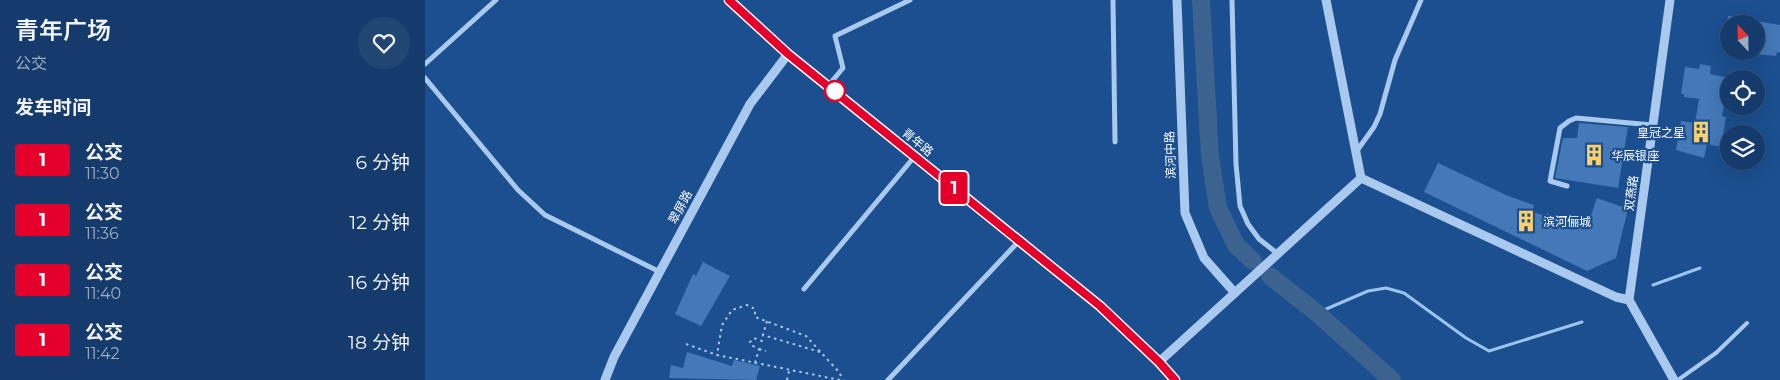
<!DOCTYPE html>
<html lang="zh">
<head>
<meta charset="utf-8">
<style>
	body { margin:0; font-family:Montserrat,"Noto Sans SC",sans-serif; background:#214673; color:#f1f3f6; height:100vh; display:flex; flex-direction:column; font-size:19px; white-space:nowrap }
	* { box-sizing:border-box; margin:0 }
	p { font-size:16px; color:#9dadc1 }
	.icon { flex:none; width:28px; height:28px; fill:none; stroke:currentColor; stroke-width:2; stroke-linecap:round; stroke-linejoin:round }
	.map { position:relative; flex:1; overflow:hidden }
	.details { display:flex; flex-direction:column; background:#143b6b; width:425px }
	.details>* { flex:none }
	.badge { padding:0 10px; border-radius:4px; font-size:18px; line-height:32px }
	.needle { width:32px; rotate:338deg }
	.fabs { position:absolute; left:1295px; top:15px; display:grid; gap:10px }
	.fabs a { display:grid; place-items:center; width:45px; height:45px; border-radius:50%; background:#143b6b; box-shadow:0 5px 20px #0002,0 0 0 1px #33557e; font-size:25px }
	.map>.badge { position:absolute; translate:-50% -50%; box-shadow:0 0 0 2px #fff }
	h2 { padding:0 15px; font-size:19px; line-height:45px }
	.round { display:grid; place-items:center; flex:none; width:52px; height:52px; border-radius:26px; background:#214673 }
	.headline { display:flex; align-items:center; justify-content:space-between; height:85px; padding:0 15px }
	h1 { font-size:24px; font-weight:600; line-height:38px }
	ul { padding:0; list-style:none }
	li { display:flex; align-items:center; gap:15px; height:60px; padding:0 15px }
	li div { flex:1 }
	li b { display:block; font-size:19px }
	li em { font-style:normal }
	li .badge { min-width:55px; font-weight:700; text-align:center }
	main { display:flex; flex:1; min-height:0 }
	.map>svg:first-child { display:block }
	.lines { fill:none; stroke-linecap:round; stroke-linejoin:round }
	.stream { stroke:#9cc4f0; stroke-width:3 }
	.river { stroke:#3c6290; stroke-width:18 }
	.building { fill:#4478b7 }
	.path { stroke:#a9c9ee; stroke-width:2; stroke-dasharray:2.5 4; stroke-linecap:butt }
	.service { stroke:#a9c9ee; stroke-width:4 }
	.minor { stroke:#a9c9ee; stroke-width:5 }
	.tertiary { stroke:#a9c9ee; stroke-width:9 }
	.line-casing { stroke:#fff; stroke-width:11 }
	.line { stroke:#e4002b; stroke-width:8 }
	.stop-dot { fill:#fff; stroke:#e4002b; stroke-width:2.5 }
	.labels { text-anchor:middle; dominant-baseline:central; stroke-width:4.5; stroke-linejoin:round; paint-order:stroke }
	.poi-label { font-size:12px; fill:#fff; stroke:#1b4f8f; text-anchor:start }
	.street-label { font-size:12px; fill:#fff; stroke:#1b4f8f }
</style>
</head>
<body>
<main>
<section class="details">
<div class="headline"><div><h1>青年广场</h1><p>公交</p></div><a class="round"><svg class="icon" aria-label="heart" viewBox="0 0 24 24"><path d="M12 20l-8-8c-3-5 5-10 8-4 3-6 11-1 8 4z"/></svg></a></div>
<h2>发车时间</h2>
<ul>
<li><span class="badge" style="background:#e4002b;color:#fff">1</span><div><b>公交</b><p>11:30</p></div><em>6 分钟</em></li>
<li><span class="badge" style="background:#e4002b;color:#fff">1</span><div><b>公交</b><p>11:36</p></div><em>12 分钟</em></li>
<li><span class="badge" style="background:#e4002b;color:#fff">1</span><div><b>公交</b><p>11:40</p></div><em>16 分钟</em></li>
<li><span class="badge" style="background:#e4002b;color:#fff">1</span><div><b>公交</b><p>11:42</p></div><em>18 分钟</em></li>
</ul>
</section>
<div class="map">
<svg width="1355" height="380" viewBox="0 0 1355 380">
	<rect width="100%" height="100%" fill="#1b4f8f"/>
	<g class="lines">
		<path class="stream" d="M1228 285 1275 268
			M892 313 943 291 961 288 979 293 1041 338 1064 351 1157 322"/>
		<path class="river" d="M776 0 785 156 793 208 811 245 828 261
			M845 276 892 313 967 380"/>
	</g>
	<path class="building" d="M1303 16 1329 18V24H1302Z
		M1331 21 1355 25V53L1352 52 1351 56 1331 54Z
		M1275 64 1286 66 1285 74 1304 78 1297 116 1301 117 1296 147 1282 144 1279 158 1251 150 1256 121 1270 123 1274 99 1259 97V94H1256L1260 67 1274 69Z
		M1154 123 1203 127 1193 188 1130 178 1138 138H1152Z
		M1013 163 1081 195 1109 205 1107 212 1121 216 1122 213 1162 227 1172 198 1203 209 1191 258 1162 271 999 192Z
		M278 262 305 276 276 326 250 314 268 274 271 276Z
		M262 352 307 366 309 360 335 366 331 380 244 378 246 365 258 368Z"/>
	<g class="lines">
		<path class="path" d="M342 321 338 335 395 352
			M261 344 292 355
			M334 349 341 351
			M330 363 334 349 326 345 325 342 329 338 337 341 338 335
			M362 380 364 371
			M415 380 292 355 297 325 307 310 322 305 330 309V317L381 336 414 372 418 380"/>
		<path class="service" d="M1253 380 1291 353 1322 323"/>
		<path class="minor" d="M688 0 690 142
			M807 0 811 164 815 206 823 224 834 239 853 254
			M0 64 71 0
			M0 78 93 190 120 215 235 272
			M403 86 418 68 410 36 485 0
			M931 152 949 127 955 114 970 60 996 0
			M1142 186 1125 181 1135 128 1144 121 1151 118 1227 125
			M379 289 490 156
			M463 380 594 241"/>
		<path class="tertiary" d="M304 0 363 54 675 306 734 362 750 380
			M752 0 760 213 779 258 810 293
			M901 0 936 178
			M1245 0 1204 300 1249 380
			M936 178 1191 297 1204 300
			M734 362 936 178
			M180 380 189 357 325 104 363 54"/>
	</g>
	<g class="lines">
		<g class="line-casing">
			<path id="line" d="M304 0 363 54 675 306 734 362 750 380"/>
		</g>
		<use href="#line" class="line"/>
	</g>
	<defs>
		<g id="building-bare" transform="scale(1.725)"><path d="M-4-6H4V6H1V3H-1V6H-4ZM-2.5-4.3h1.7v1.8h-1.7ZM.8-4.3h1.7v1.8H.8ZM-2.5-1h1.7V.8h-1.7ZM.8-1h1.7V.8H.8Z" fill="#ffd166" stroke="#1b4f8f" stroke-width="2.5" paint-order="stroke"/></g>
	</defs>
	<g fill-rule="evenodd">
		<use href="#building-bare" x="1276" y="132"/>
		<use href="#building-bare" x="1169" y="155"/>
		<use href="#building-bare" x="1101" y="221"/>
	</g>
	<circle class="stop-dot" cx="410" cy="91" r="10"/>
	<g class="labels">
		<g class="poi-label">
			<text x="1260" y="132" text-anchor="end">皇冠之星</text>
			<text x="1186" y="155">华辰银座</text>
			<text x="1118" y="221">滨河俪城</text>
		</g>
		<g class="street-label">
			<text transform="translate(493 142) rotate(39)">青年路</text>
			<text transform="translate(745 155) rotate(-92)">滨河中路</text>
			<text transform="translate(1206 193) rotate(-82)">双燕路</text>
			<text transform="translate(255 207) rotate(-62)">翠屏路</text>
		</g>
	</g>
</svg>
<div class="fabs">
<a><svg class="needle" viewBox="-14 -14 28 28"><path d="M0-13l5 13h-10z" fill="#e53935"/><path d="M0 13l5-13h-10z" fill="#9dadc1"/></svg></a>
<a><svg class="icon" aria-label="locate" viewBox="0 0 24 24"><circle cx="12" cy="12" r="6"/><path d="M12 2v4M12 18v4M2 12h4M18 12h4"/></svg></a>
<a><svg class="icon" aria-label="layers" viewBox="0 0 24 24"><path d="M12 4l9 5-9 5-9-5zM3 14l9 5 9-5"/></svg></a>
</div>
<b class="badge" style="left:529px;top:188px;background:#e4002b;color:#fff">1</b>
</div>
</main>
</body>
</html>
